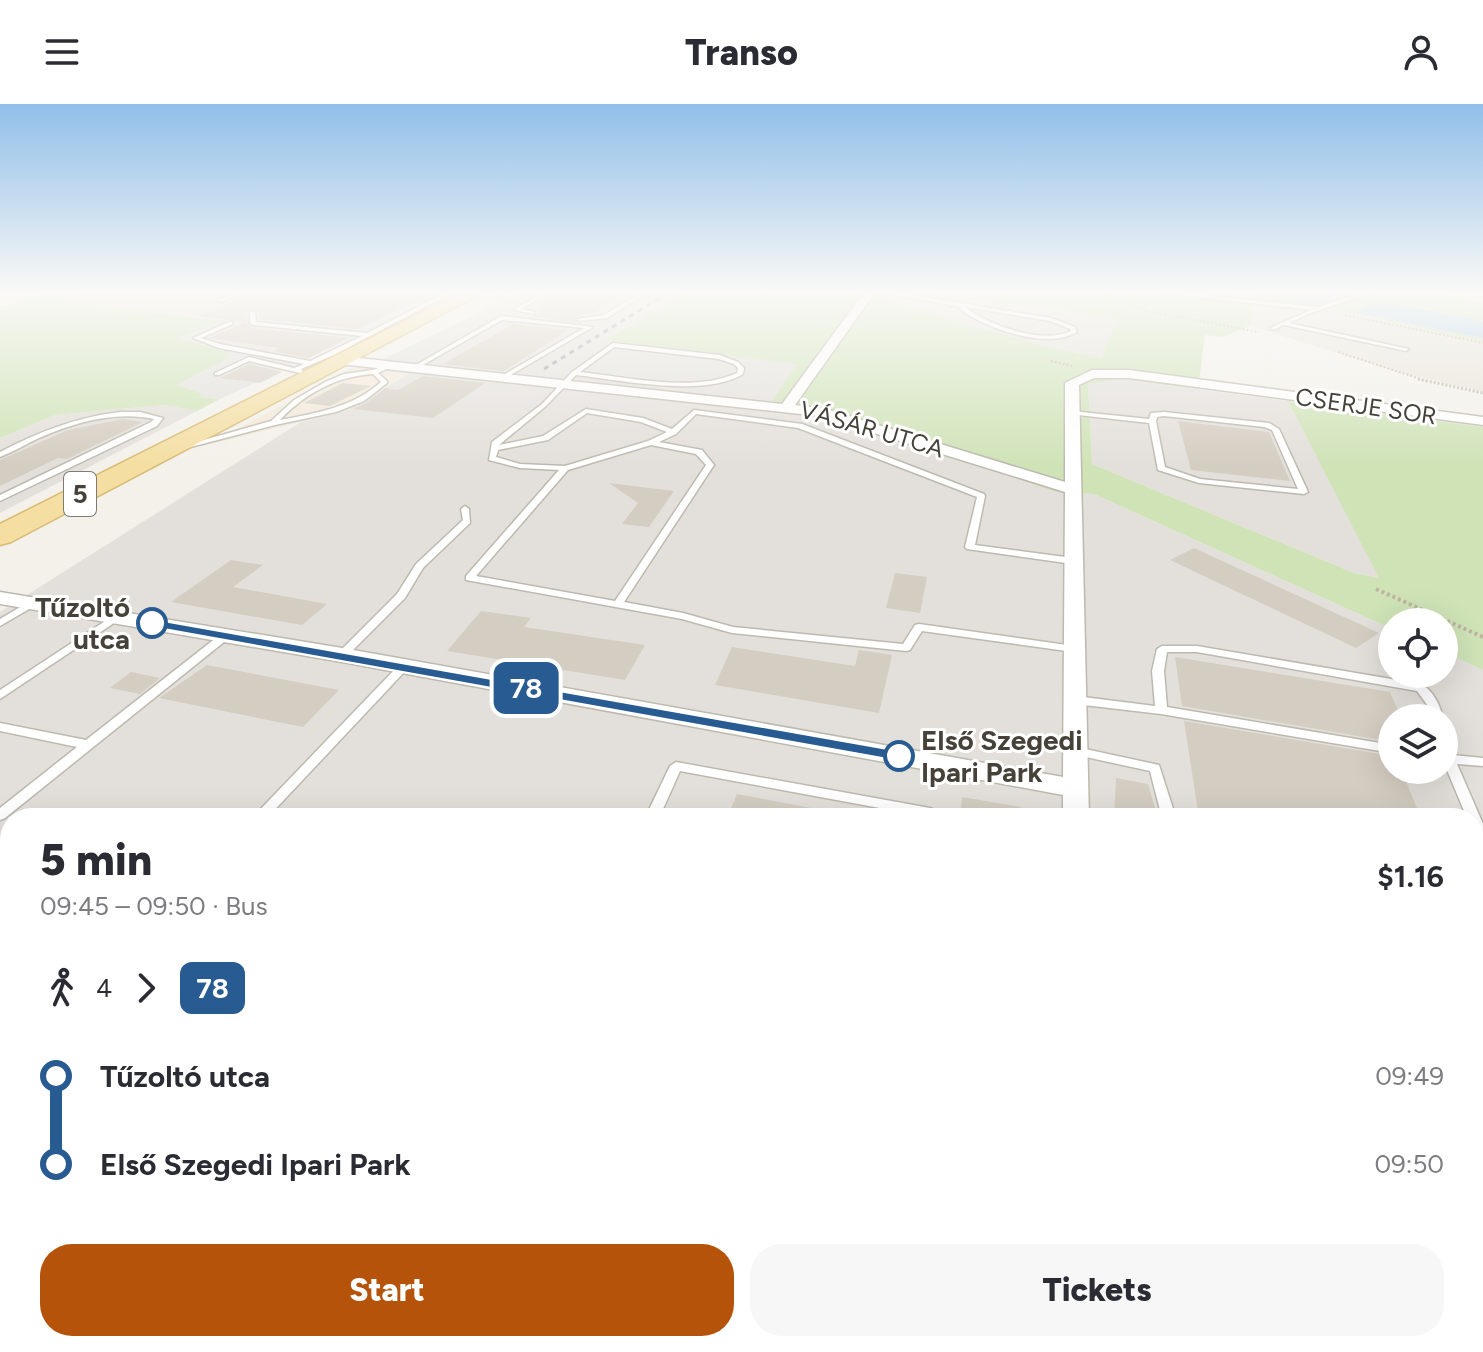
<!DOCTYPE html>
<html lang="en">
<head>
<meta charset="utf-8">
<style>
	body { margin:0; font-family:Figtree,sans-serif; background:#f7f7f7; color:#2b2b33; height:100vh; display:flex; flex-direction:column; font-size:30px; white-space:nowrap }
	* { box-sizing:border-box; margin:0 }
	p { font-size:26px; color:#7c7c81 }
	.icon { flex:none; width:44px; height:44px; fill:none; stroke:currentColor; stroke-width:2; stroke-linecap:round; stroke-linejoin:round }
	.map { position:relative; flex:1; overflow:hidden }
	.drawer { position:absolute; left:0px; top:704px; width:1484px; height:544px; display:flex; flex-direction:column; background:#fff; border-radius:32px 32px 0 0; box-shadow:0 8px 32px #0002 }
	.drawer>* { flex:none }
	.badge { padding:0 16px; border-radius:12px; font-size:28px; line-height:52px }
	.tools { position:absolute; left:1378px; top:504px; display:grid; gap:16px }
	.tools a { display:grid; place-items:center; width:80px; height:80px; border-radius:50%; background:#fff; box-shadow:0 8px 32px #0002; font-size:40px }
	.map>.badge { position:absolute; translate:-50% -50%; box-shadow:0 0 0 4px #fff }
	.legs { display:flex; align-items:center; gap:12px; height:88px; padding:0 40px; font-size:26px }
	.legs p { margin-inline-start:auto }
	.headline { display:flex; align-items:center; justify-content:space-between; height:136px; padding:0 40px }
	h1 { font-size:44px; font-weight:800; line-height:60px }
	.cta { display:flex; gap:16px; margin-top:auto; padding:16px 40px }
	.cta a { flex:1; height:92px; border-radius:32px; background:#b45309; color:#fff; font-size:32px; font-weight:800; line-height:92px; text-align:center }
	.cta a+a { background:#f7f7f7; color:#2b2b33 }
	ul { padding:0 40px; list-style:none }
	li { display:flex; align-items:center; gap:28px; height:88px; font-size:30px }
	li i { display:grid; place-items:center; width:12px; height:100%; margin:0 10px; background:currentColor }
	li i::after { content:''; width:20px; height:20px; margin:-10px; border:6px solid; border-radius:50%; background:#fff }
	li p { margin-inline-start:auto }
	li:first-child i { background:linear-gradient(#0000 50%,currentColor 0) }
	li:last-child i { background:linear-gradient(currentColor 50%,#0000 0) }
	header { display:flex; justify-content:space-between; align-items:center; height:104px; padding:0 40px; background:#fff; font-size:36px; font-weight:800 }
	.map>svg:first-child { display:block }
	.residential { fill:#e7e3d9 }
	.commercial { fill:#f3e8d8 }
	.industrial { fill:#e3e0db; fill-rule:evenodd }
	.green { fill:#cfe3b7 }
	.water { fill:#add0ea }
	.building { fill:#d4cdc1 }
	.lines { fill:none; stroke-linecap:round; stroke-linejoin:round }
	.lane-casing { stroke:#beb9ae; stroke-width:3 }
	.street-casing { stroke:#beb9ae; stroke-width:3 }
	.primary-casing { stroke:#d8bb73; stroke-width:3 }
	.path-far2 { stroke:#beb4a0; stroke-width:2; stroke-dasharray:2 2; stroke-linecap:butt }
	.path-far1 { stroke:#beb4a0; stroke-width:3; stroke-dasharray:2 2; stroke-linecap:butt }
	.path { stroke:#beb4a0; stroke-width:4; stroke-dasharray:3 3; stroke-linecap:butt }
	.lane { fill:#fff; fill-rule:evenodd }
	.street { fill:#fff; fill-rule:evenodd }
	.primary { fill:#f4dea2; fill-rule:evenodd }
	.rail { stroke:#989898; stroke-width:3; stroke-dasharray:5 5; stroke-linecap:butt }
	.line-1 { fill:#275b91; stroke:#fff; stroke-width:2 }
	.stop-1-dot { fill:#fff; stroke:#275b91; stroke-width:4 }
	.labels { text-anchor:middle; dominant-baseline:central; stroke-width:6; stroke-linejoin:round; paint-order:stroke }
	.far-street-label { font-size:24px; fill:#474239; stroke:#fff }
	.shield { fill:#fff; stroke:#7e7b74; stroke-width:2 }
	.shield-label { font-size:26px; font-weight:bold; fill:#474239 }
	.stop-label { font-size:28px; font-weight:bold; fill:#474239; stroke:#fff; text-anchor:end }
</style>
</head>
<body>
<header><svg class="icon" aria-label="menu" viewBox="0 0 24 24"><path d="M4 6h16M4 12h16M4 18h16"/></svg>Transo<svg class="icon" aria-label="person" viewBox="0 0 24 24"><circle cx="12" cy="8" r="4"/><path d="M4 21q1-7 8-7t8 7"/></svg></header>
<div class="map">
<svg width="1483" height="1248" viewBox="0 0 1483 1248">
	<rect width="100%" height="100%" fill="#f3f1ea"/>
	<path class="residential" d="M1253 195 1318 202 1483 238V288L1399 268 1250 222Z"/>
	<path class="commercial" d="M353 263 410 269 346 307 207 341Z"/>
	<path class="industrial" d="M91 187H456L220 295 200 293 201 289 175 281 226 247 175 234 220 216 60 197Z
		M523 187H691L606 235 798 260 768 303 808 309 879 327 1056 388 1094 390 1392 525V570H1444V548L1483 566V1248H0V508L301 318 346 307 409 270 365 264ZM1392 614H1444V666H1392ZM10 714H1474V1238H10Z
		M879 187H908L1117 214 1103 254 1043 242 872 193Z
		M1120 275 1288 297 1380 474 1354 469 1092 360 1088 280Z
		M164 301 197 307 0 409V334L55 311Z"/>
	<path class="green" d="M53 187H91L62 197 223 217 177 234 227 247 228 254 176 281 201 289 200 293 220 295 197 307 164 301 55 311 0 334V203Z
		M691 187H879L873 193 1043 242 1102 254 1117 214 908 187H1230L1322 200 1346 189 1339 187H1430L1483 199V217L1386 199 1357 209 1483 234V238L1318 202 1254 195 1250 222 1223 233 1205 231 1198 285 1120 275 1088 280 1092 360 1354 469 1379 474 1288 297 1483 323V566L1444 548V518H1392V525L1094 390 1056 388 879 327 808 309 767 304 797 260 605 236Z"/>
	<path class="water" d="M1231 187H1339L1347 192H1336L1322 200Z
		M1386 199 1483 217V234L1356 209 1373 200Z"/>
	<path class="building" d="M263 187H325L346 192 351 187H438L358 225 259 215 257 206 248 205 247 219 253 224 348 234 309 254 273 247 279 244 210 234 245 218 198 212Z
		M566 187H628L594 209 576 212 575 218 527 212H537L539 205H535Z
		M513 220 568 226 504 267 443 260Z
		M249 260 282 268 260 279 220 274Z
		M423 272 485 279 433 314 353 305 366 299 385 284 398 286Z
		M343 279 371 282 330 302 304 299Z
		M123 315 143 318 67 355 58 354 0 382V356L68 326Z
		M1178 317 1269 328 1290 377 1191 366Z
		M609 379 674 387 649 423 622 420 638 399Z
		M1194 444 1379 529 1356 544 1170 456Z
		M231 456 263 461 233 483 327 500 302 521 171 498Z
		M895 469 927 473 920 509 886 504Z
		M481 507 531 514 524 523 645 541 625 576 447 547Z
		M732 543 855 562 859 546 892 551 879 609 715 581Z
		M1175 553 1390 588 1401 614H1392V638L1182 602Z
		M207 561 339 586 303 623 159 594Z
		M131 568 160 574 140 590 110 584Z
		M1184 617 1392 652V668L1403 670 1421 714H1199Z
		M1116 674 1148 680 1158 714H1114Z
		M737 690 811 704 810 714H727Z
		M962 693 1021 703 1020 714H960Z"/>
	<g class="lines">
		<g class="lane-casing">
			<path id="lane" d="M241 187H248L221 198 216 197Z
				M328 187H348L346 189Z
				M449 187H455L334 251 301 265 303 267 300 269 249 257 219 271H215V269L249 253 294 264 304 260 219 244 193 234 231 217 233 220 201 234 220 240 310 257 362 232 253 221 250 219V207L255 208 256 218 367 229Z
				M545 187H551L522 205 535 208V210L514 206Z
				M644 187H650L607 214 579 217 576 215 604 211Z
				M873 187H886L1051 214 1075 223 1077 228C1048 246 986 225 960 205L961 203ZM965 203 1050 217 1070 225 1071 227C1043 241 988 221 965 203Z
				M1148 187H1167L1318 203 1368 187H1376L1308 210 1289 219 1409 245 1406 247 1284 221 1273 226 1270 224 1311 206Z
				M501 212 593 223 502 276 500 275V273L584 224 502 216 414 266 409 265Z
				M613 239 720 251 738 258 744 264 743 270C705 294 620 276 576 271L546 302 499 341 543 332 586 305 643 314 672 325 694 306 802 320 984 390 985 392 975 441 1073 454 1078 457 1073 460 967 445 965 443 977 393 798 324 696 310 676 330 659 338 702 346 714 361 624 498 683 509 733 523 903 540 915 521 919 520 1074 542 1079 545 1074 548 922 527 910 546 906 547 732 529 682 515 466 476V472L559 366 520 364 489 356 492 338 542 300 572 268ZM614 243 719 255 734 260 738 264 737 269C692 289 628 273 580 268ZM587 309 641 318 667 328 648 337 565 362 520 360 496 353 498 346 548 336ZM651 341 696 350 706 361 615 497 476 472 568 366Z
				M389 260 392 262 391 263 378 269 387 277V279L364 297 336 308 275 321 183 345 179 343 271 317 294 296 325 278 344 270 373 266ZM373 270 381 278C353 303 317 309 280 316 305 289 338 272 373 270Z
				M1071 307 1149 315 1151 309 1164 308 1269 319 1279 325 1308 388 1304 390 1199 379 1158 366 1149 319 1069 310V308ZM1164 312 1264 323 1272 326 1298 385 1200 375 1165 363 1156 317 1157 313Z
				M120 308H140L163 314 157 322 0 397V391L151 318 154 315C115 307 76 318 39 334 26 340 13 348 0 353V348C38 328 77 313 120 308Z
				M465 402 469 405 470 419 423 464 405 494 346 553H338L337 551 338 549 397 490 416 460 463 416 461 405Z
				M32 496 37 499 36 501 0 522V515Z
				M116 510 121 513 120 515 0 595V586Z
				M225 529 230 532 229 534 5 714 0 716V704L77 643 0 627V619L86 636 221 530Z
				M1162 542H1197L1421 580C1433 586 1440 601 1443 614H1431L1428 602 1417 587 1197 548H1167L1164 567 1167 603 1392 641V649L1161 610 1075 600 1069 596 1075 592 1155 602 1152 567 1157 545Z
				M404 559 408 560 410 562 408 564 267 714H252L400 560Z
				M1444 641 1448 642 1453 651 1483 654V662L1457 660 1483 720V739L1478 738C1474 730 1474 723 1474 714H1467L1444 659Z
				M1076 643 1159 661 1176 714H1162L1150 667 1072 650 1070 647 1072 644Z
				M676 658 930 704 935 706 937 709 936 714H922L923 712 680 667 659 714H645L670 662Z
				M10 967V988L0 995V973Z
				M1474 1038 1483 1040V1058L1474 1056Z
				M44 1238H69L64 1248H39Z
				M304 1238H327L322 1248H299Z
				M526 1238H548L544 1248H522Z
				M666 1238H708L714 1240 717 1248H675L669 1246Z"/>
		</g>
		<g class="street-casing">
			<path id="street" d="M865 187H876L795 301 826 305 1065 378V279L1092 266H1129L1483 313V321L1129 274H1094L1079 281 1089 714H1063V691L342 558 0 500V488L342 544 1063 673 1065 388 819 312 340 260 334 256 340 252 782 300Z
				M1057 1238H1101V1248H1057Z"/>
		</g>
		<g class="primary-casing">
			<path id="primary" d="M464 187H486L11 438 0 441V420Z"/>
		</g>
		<path class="path-far2" d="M1096 187 1147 207 1259 228
			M494 196 510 187
			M1345 211 1483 239
			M1338 248 1427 277
			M1051 257 1072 262"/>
		<path class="path-far1" d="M1418 275 1483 289"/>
		<path class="path" d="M1376 485 1483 533"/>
		<use href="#lane" class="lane"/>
		<use href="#street" class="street"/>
		<use href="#primary" class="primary"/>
		<path class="rail" d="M544 265 671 187"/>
	</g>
	<linearGradient id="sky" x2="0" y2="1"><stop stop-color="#90bfe9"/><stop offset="0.52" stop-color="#faf9f6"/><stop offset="1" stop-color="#faf9f6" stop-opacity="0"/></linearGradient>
	<rect width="1483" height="362" fill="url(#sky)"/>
	<path class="line-1" d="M152 515 899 647 907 652 899 657 147 522V516Z"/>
	<g class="stop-1-dot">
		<circle cx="152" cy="519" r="14"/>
		<circle cx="899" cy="652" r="14"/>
	</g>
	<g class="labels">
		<g class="far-street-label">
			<text transform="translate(1366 302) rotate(8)">CSERJE SOR</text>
			<text transform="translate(872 325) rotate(16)">VÁSÁR UTCA</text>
		</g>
		<rect class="shield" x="64" y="368" width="32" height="44" rx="6"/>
		<g class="shield-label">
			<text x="80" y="390">5</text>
		</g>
		<g class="stop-label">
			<text x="130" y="503">Tűzoltó<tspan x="130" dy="32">utca</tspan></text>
			<text x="921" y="636" text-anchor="start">Első Szegedi<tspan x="921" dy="32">Ipari Park</tspan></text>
		</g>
	</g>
</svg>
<div class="tools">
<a><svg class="icon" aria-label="locate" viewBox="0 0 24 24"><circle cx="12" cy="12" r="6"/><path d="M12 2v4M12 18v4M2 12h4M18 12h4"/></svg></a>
<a><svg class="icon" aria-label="layers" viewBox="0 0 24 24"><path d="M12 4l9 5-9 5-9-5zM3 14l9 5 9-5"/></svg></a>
</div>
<b class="badge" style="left:526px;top:584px;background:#275b91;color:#fff">78</b>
<section class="drawer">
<div class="headline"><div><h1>5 min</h1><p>09:45 – 09:50 · Bus</p></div><b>$1.16</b></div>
<div class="legs"><svg class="icon" aria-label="walk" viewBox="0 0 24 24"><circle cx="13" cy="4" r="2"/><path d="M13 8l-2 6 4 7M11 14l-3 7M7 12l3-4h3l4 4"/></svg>4<svg class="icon" aria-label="forward" viewBox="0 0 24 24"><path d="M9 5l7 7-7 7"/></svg><b class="badge" style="background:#275b91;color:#fff">78</b></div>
<ul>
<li><i style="color:#275b91"></i><b>Tűzoltó utca</b><p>09:49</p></li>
<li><i style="color:#275b91"></i><b>Első Szegedi Ipari Park</b><p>09:50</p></li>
</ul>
<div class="cta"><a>Start</a><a>Tickets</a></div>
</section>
</div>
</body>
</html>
